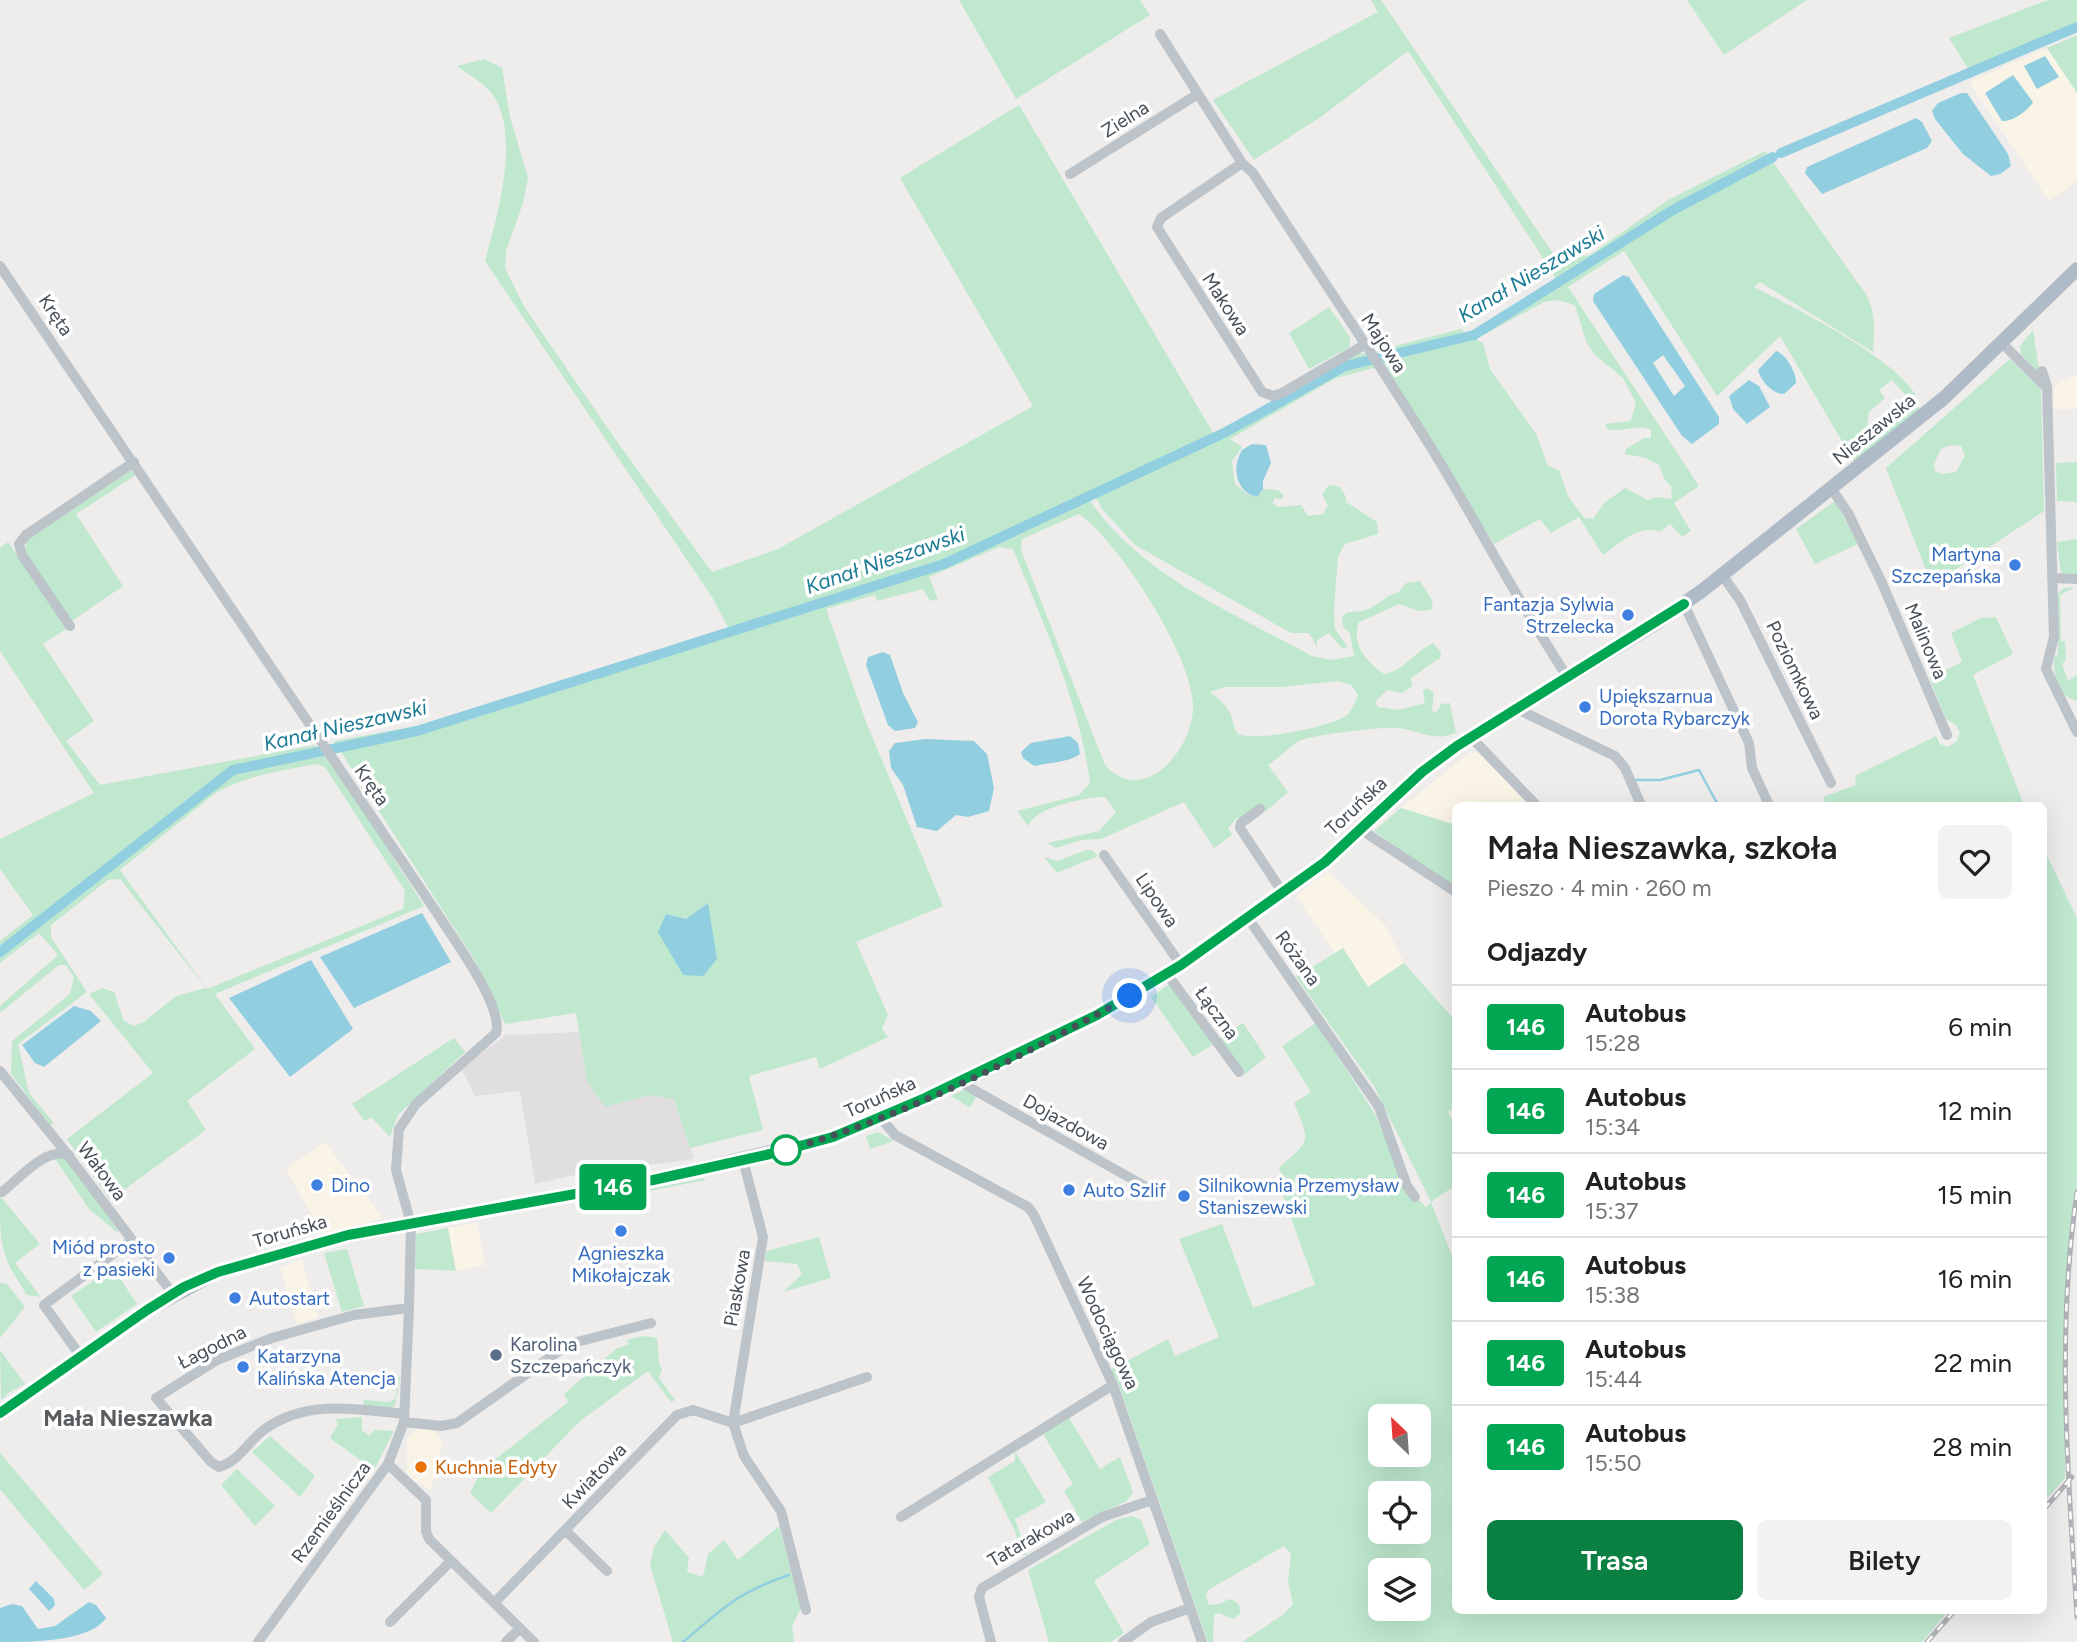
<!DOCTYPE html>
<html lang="pl">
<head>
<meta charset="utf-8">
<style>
	body { margin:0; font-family:Figtree,sans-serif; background:#f2f2f2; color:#222; height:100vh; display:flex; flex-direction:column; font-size:26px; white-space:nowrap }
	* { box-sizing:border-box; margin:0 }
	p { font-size:23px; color:#767676 }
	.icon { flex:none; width:38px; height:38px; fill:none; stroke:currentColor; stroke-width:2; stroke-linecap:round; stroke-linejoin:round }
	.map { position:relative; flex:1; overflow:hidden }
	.side { position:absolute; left:1452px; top:802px; width:595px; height:812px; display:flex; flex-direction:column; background:#fff; border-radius:10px; box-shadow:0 7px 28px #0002 }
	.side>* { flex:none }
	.badge { padding:0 14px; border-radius:5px; font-size:24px; line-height:46px }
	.needle { width:46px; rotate:335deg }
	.buttons { position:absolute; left:1368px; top:1404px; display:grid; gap:14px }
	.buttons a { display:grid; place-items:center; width:63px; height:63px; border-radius:10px; background:#fff; box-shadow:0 7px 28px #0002; font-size:35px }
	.you { position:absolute; width:35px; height:35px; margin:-18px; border:5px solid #fff; border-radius:50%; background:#1a73e8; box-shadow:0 0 0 10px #1a73e833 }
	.map>.badge { position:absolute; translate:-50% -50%; box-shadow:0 0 0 4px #fff }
	h2 { padding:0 35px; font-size:26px; line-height:63px }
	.round { display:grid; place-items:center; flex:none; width:74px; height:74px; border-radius:10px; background:#f2f2f2 }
	.overview { display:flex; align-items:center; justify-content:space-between; height:119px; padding:0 35px }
	h1 { font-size:33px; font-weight:600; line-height:52px }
	.button { display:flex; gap:14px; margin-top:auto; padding:14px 35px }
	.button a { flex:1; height:80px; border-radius:10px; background:#0b8043; color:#fff; font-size:28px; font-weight:600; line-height:80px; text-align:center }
	.button a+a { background:#f2f2f2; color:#222 }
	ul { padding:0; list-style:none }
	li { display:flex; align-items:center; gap:21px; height:84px; padding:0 35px; border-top:2px solid #e0e0e0 }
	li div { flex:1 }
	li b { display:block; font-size:26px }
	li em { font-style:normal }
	li .badge { min-width:77px; font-weight:700; text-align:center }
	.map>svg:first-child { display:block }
	.commercial { fill:#f9f4e6 }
	.education { fill:#e0dede }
	.green { fill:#bfe8cf; fill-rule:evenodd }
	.water { fill:#91cfe0; fill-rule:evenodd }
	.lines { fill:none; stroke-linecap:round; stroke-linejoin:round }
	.stream { stroke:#91cfe0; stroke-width:2.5 }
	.canal { stroke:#91cfe0; stroke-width:10 }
	.minor { stroke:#bcc4ca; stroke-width:10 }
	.major { stroke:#afbcc8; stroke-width:14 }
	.rail-casing { stroke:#afb2b6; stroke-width:5 }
	.rail { stroke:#fff; stroke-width:2.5; stroke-dasharray:8; stroke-linecap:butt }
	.line-casing { stroke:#fff; stroke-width:16 }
	.line { stroke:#00a651; stroke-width:10 }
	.walk { stroke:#474f57; stroke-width:7; stroke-dasharray:0 12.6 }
	.shop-dot { fill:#3f7fe0; stroke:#fff; stroke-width:2.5 }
	.stop-dot { fill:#fff; stroke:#00a651; stroke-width:3.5 }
	.service-dot { fill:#5c6f8a; stroke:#fff; stroke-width:2.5 }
	.food-dot { fill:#e8710a; stroke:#fff; stroke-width:2.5 }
	.labels { text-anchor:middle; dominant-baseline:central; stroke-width:7; stroke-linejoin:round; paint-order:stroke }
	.street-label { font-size:19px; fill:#474f57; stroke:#fff }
	.shop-label { font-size:19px; fill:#366cbe; stroke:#fff; text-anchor:start }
	.service-label { font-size:19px; fill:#4e5e75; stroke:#fff; text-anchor:start }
	.food-label { font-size:19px; fill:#c56008; stroke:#fff; text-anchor:start }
	.water-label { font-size:21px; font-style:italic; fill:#1c7b95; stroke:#fff }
	.quarter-label { font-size:23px; font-weight:bold; fill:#5a5d60; stroke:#fff }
</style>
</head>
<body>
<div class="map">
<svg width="2077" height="1642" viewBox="0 0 2077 1642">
	<rect width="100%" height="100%" fill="#efecec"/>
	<path class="commercial" d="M2047 48 2077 93V181L2049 201 1969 82Z
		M2077 374V409H2053L2054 390 2058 383Z
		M1477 752 1529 805H1456V825L1401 808 1469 753Z
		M1328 871 1385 925 1404 963 1368 987 1343 948 1335 953 1296 896Z
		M325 1142 383 1218 323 1235 286 1169Z
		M477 1223 485 1265 456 1271 448 1228Z
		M301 1260 319 1317 297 1324 280 1267Z
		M416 1429 434 1430 443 1442 431 1490 411 1479 407 1471V1438Z"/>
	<path class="education" d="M581 1032 587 1081 674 1099 694 1159 574 1175 535 1184 520 1091 475 1096 461 1068 506 1035Z"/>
	<path class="green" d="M959 0H1140L1150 15 1016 99Z
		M1371 0H1381L1554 255 1564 259 1590 255 1668 200 1765 151 1857 282C1876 303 1875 324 1873 352L1760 282 1754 287C1797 309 1891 356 1915 394L1909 399 1892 380 1879 390 1885 398 1869 412 1867 424 1873 434 1884 433 1914 402 1921 411 1855 463 1780 336 1717 396 1624 251 1568 287 1699 486 1674 503 1691 531 1682 537 1670 524 1660 532C1640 523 1619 544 1603 555L1579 517 1551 533 1540 519 1494 544 1376 351 1461 329 1466 335 1558 281 1408 51 1322 116 1254 160 1213 100 1378 12ZM1557 300 1575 305 1586 341 1595 355 1623 378 1636 403 1631 420C1622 424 1614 421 1605 425L1607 429C1622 433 1638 423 1651 430V438H1644L1626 449 1625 454 1646 458 1659 465 1665 480 1671 486 1672 499 1657 497 1648 500 1625 488 1604 503 1593 519 1584 518 1568 496 1559 470 1548 466 1536 434 1490 369 1483 343 1476 339 1544 302Z
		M1687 0H1807L1724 55Z
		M2048 0H2077V22L1969 70 1949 38Z
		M2077 35V93L2047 48Z
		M484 59 502 68 510 117 528 178 523 203 506 251 505 268 525 308 618 443 712 572 778 549 1033 406 900 178 1019 105 1215 436 1358 353 1368 354 1374 368 1336 378 1230 439 1242 447 1232 461 1235 484 1247 494 1257 497 1263 489 1278 490 1284 496 1281 499 1274 498 1273 504 1279 507 1301 505 1308 516 1323 514 1328 506 1322 494 1329 485 1340 487 1346 497V502L1377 522 1378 534 1345 544 1338 556 1334 609 1335 629 1348 647 1342 648 1329 633 1317 640V647L1309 633H1291L1135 545 1103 510 1093 493 1087 496C1138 575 1232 612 1312 656L1332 660 1354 656 1350 633 1343 627 1342 618 1346 613C1354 611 1362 612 1368 609 1379 605 1387 594 1398 593L1406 583 1420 581 1433 602 1431 610 1420 611 1399 604 1359 622C1351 645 1366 661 1384 674 1404 671 1415 651 1433 643L1441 652 1440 658 1411 678 1412 686 1402 693 1387 690 1375 702 1378 707 1399 710 1425 703 1423 691 1427 688 1434 693 1432 711 1437 712 1441 704 1450 703 1456 733C1435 742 1419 731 1399 728 1386 726 1307 735 1297 742 1287 749 1279 758 1268 765L1288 792 1266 811 1263 806 1244 819 1238 817 1228 828 1232 835 1214 848 1184 802 1101 839 1082 840 1056 848 1047 843 1099 831 1116 812 1105 797C1086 797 1035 807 1028 826L1017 811 1079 795 1090 783C1080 703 1043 623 1013 549L999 547 929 577 938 599 930 601 923 589 877 601 875 595 826 609 866 722 943 906 856 942 888 1015 882 1029 888 1037 820 1069 816 1057 749 1076 763 1130 690 1148 674 1099 650 1095 605 1107 587 1081 576 1013 505 1024 476 962 334 741 423 725 729 629 712 597 485 261C497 217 524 127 488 89 479 80 467 74 457 66ZM1079 514C1119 542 1192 656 1193 704 1195 747 1145 809 1105 765L1021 550 1022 539ZM1337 681 1351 685 1358 695C1355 702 1352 710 1347 715 1331 727 1256 742 1238 734 1232 726 1234 721 1230 713 1226 704 1217 698 1210 692L1225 687H1283ZM708 903 683 974 666 914 686 919Z
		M1329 307 1350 337V347L1309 369 1289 333Z
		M2033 330 2040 376 2021 354 2020 346Z
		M2010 359 2041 389 2044 511 1932 585 1886 468ZM1951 445 1961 446 1965 456 1956 472 1942 474 1935 471 1934 464 1941 449Z
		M2077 462V502L2057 501 2056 463Z
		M130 469 136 475 76 514 123 586 72 621 26 552V541Z
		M1835 501 1858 544 1815 564 1796 529Z
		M2077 539V577H2066L2061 572 2057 542Z
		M8 542 66 629 43 644 94 721 66 741 100 785 315 745 341 776 424 906 215 994 255 1049 187 1101 206 1130 110 1200 67 1139 153 1073 89 994 102 988 114 992 124 1021 134 1026 144 1022 176 996 206 988 120 879 108 880 51 925V937L87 992 18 1044 29 1093 54 1123 50 1126 11 1074 12 1041 70 994 74 977 66 965H59L0 1013V1006L58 955 39 933 0 963V941L33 915 0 869V839L94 793 0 651V548ZM316 764 325 767 405 891 403 909 207 989 120 870 217 792C249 775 281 771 316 764Z
		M2075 587 2060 595 2061 641H2065L2066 660 2062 664 2068 681 2077 675V701C2056 695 2054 677 2054 658L2058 654V593L2064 588Z
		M1996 617 2013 654 1973 675 2024 805H1826L1823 797 1856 785 1855 776 1936 736 1940 744 1948 747 1957 741 1960 733 1956 725 1946 719 1929 678 1962 662 1951 633 1981 618Z
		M1401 808 1456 825V889L1374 831Z
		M2044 849 2077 918V1182L2065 1307V1478L2044 1502Z
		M1086 850H1092L1098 856 1057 873 1044 857 1057 861Z
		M1343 948 1368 987 1404 963 1452 1017 1456 1014V1107L1448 1112 1456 1125V1185L1431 1202 1456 1266V1610H1949L1922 1642H1242L1284 1614 1293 1604 1288 1582 1291 1554 1284 1546 1208 1590 1206 1597 1209 1605 1220 1604 1229 1599C1237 1601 1241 1605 1240 1614L1233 1619 1219 1613 1214 1615 1213 1642H1208L1118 1383 1110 1370 1168 1339 1175 1356 1219 1337 1179 1239 1222 1224 1253 1308 1315 1285 1280 1187 1283 1177 1279 1168C1311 1138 1311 1144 1294 1103L1311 1092 1282 1046 1316 1023 1375 1114 1415 1200 1418 1199 1426 1207 1431 1202 1374 1086 1296 977ZM1381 1416H1419V1454H1381ZM1381 1493H1419V1531H1381ZM1381 1570H1419V1608H1381Z
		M1171 983 1214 1044 1193 1057 1151 997Z
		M1243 1023 1266 1057 1244 1075 1218 1040Z
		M454 1038 465 1052 398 1115 390 1137 371 1117 365 1121 352 1104Z
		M964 1090 977 1095 970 1108 951 1096Z
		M878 1132 894 1141 870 1149 866 1136Z
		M66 1157 116 1227 119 1234 89 1209 56 1160 50 1159Z
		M704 1178 705 1180 630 1195V1193Z
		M0 1196 40 1244 15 1263 41 1297 27 1295C0 1254 0 1245 0 1196Z
		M448 1228 456 1271 415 1269 416 1234Z
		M819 1237 831 1278 783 1292 802 1274 797 1264 765 1261 766 1251Z
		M347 1249 364 1306 342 1312 324 1253Z
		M113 1268 137 1304 96 1332 71 1296Z
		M0 1283 7 1284 25 1307 0 1338Z
		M644 1336 657 1338 659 1364 662 1369 659 1378 675 1400 671 1402 648 1371 580 1421 491 1513 470 1493 482 1470 568 1402 564 1394 616 1349 629 1344 626 1340Z
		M0 1350 25 1384 8 1393 1 1401Z
		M397 1375 400 1378 395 1405 391 1408 363 1406 364 1400 390 1402 396 1398Z
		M362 1417V1430L369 1436 375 1430 394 1431 374 1470 330 1438 338 1424 335 1419Z
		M1069 1418 1100 1469 1120 1457 1133 1492 1127 1501 1082 1522 1064 1491 1073 1484 1043 1434Z
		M270 1436 315 1476 300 1497 252 1452Z
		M1015 1451 1046 1502 1015 1519 1027 1554 1023 1556 1015 1531 988 1477 1015 1461Z
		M0 1453 103 1574 84 1590 0 1489Z
		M237 1469 275 1506 255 1526 221 1485Z
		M1132 1516 1141 1520 1150 1544 1094 1581 1124 1633 1111 1642H1049L1028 1570 1116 1520Z
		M779 1526 801 1608 792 1626 794 1642H673L650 1565 654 1547 665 1530 689 1558 687 1572 703 1577 708 1554 724 1540 738 1560Z"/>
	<path class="water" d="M2045 56 2059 77 2037 89 2024 66Z
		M2013 75 2033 102C2028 111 2012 122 2002 121L1985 93Z
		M1961 93H1967L2008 154 2011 166 2000 174 1991 176 1963 154 1935 119 1932 111 1938 103Z
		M1916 118 1922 122 1932 141 1927 148 1822 194 1805 173 1807 167Z
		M1623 275 1629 277 1719 417V424L1692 444 1682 436 1593 301 1594 294ZM1663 355 1685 386 1674 396 1653 363Z
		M1776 351C1786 354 1797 373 1796 383L1784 394C1772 394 1761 381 1758 370Z
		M1749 380 1759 386 1770 407 1747 424 1733 409 1729 396Z
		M1252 444 1266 445 1271 463 1263 481V489L1257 497C1236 492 1231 468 1242 450Z
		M883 652 890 655 903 693 918 722 915 728 895 731 888 725 866 665 868 657Z
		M1070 736 1078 743 1080 754C1071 762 1047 763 1034 766L1023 758 1021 752 1031 743Z
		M926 739 974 741 987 754 994 788 989 811 968 817 956 815 937 831 917 827 903 785 891 768 889 751 895 743Z
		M708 903 717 959 703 976 683 975 658 932 666 914 686 919Z
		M422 913 451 962 354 1008 320 957Z
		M311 960 353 1029 290 1077 229 998Z
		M74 1006 91 1011 101 1021 44 1067 35 1063 22 1045Z
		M36 1581 54 1599 55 1605 49 1611 29 1589Z
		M89 1602 96 1605 106 1618C89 1642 32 1642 0 1642V1608L12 1604 22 1606 38 1629 55 1626Z"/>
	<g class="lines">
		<path class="stream" d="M1634 780H1660L1699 770 1718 805
			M683 1642C723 1608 738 1592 789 1575"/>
		<path class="canal" d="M1781 153 2077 27
			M0 952 233 770 417 731 944 564 1224 433 1345 366 1474 335 1673 210 1773 157"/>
		<path class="minor" d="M1160 34 1242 163 1253 173C1313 266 1377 359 1435 454 1480 528 1520 605 1568 678
			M1242 163 1161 218 1157 227 1262 392 1273 396 1282 393 1364 345
			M1070 174 1198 94
			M0 266 437 913C452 937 504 1006 496 1033L416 1104 399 1129 396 1170 411 1224 409 1308 404 1422 388 1464 258 1642
			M2003 344 2044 385
			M2042 371 2047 386 2054 637 2046 669 2077 732
			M1831 488 1848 513 1882 583 1947 735
			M1722 575 1740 600 1831 783
			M2052 578 2077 579
			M1684 604 1749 743 1752 768 1769 805
			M70 626 22 555 19 544 26 535 134 462
			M1517 709 1615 756 1625 768 1641 805
			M1471 737 1536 805
			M1260 809 1241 823 1240 828 1283 893
			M1360 829 1456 892
			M1104 855 1181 965
			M1248 918 1379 1107 1407 1186 1415 1197
			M1167 974 1239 1072
			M0 1071 64 1150 173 1294
			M963 1081 967 1086 1155 1192
			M881 1118 895 1135 1028 1207 1034 1215 1113 1385 1202 1642
			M743 1160 763 1237 733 1423 744 1456 781 1511 806 1610
			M2 1192C19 1179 46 1146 69 1155
			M81 1357 44 1305 132 1240
			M404 1414C357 1409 307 1399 265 1429 248 1441 240 1461 219 1467L211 1462 156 1398 217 1360 272 1338 354 1315 409 1308
			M404 1422 441 1426 457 1423 569 1344 651 1323
			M733 1423 867 1377
			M388 1464 426 1500V1531L429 1539 534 1642
			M901 1517 1113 1385
			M566 1531 607 1571
			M494 1603 677 1415 693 1410 733 1423
			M390 1622 451 1561
			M506 1642 520 1628
			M991 1642 979 1597 982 1588 1102 1517 1152 1500
			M1123 1642 1151 1622 1190 1608"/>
		<path class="major" d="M0 1413 147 1310 218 1272 341 1237 653 1180 833 1137 963 1081 1101 1013 1181 965 1283 893 1325 862 1422 772 1457 746 1655 624 1703 590 1944 398 2077 269"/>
		<g class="rail-casing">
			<path id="rail" d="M2077 1192C2056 1333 2068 1475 2077 1617
				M2044 1509 2072 1477
				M1927 1642 1955 1610"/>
		</g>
		<use href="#rail" class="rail"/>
	</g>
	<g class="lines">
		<g class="line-casing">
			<path id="line" d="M0 1413 147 1310 184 1287 218 1272 348 1235 653 1180 770 1154 833 1137 925 1098 1097 1015 1181 965 1325 862 1422 772 1457 746 1684 604"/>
		</g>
		<use href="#line" class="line"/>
		<path class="walk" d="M786 1150C906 1116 1022 1057 1130 996"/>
	</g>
	<g class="shop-dot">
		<circle cx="2015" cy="565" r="7"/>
		<circle cx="1628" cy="615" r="7"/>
		<circle cx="1585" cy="707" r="7"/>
		<circle cx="317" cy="1185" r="7"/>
		<circle cx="1069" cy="1190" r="7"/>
		<circle cx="1184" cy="1196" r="7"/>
		<circle cx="621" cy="1231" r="7"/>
		<circle cx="169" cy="1258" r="7"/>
		<circle cx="235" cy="1298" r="7"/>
		<circle cx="243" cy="1367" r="7"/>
	</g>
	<circle class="stop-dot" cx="786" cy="1150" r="14"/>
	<circle class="service-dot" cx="496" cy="1355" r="7"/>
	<circle class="food-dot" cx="421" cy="1467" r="7"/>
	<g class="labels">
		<g class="street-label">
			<text transform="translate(1125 119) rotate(-32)">Zielna</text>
			<text transform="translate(1226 304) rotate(57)">Makowa</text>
			<text transform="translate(56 315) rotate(56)">Kręta</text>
			<text transform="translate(1384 343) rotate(57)">Majowa</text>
			<text transform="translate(1874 429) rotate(-39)">Nieszawska</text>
			<text transform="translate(1926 641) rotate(67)">Malinowa</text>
			<text transform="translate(1795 670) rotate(64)">Poziomkowa</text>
			<text transform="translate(372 785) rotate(55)">Kręta</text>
			<text transform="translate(1356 806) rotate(-43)">Toruńska</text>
			<text transform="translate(1157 900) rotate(56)">Lipowa</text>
			<text transform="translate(1298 958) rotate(54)">Różana</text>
			<text transform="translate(1217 1013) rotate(54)">Łączna</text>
			<text transform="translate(880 1097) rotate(-24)">Toruńska</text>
			<text transform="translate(1066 1122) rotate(29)">Dojazdowa</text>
			<text transform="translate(102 1171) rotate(53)">Wałowa</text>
			<text transform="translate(290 1231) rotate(-16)">Toruńska</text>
			<text transform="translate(737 1288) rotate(-80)">Piaskowa</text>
			<text transform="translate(1108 1333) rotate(65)">Wodociągowa</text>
			<text transform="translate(212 1347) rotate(-27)">Łagodna</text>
			<text transform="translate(594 1476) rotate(-46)">Kwiatowa</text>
			<text transform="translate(331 1512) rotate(-54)">Rzemieślnicza</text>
			<text transform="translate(1031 1538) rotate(-30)">Tatarakowa</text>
		</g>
		<g class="shop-label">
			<text x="2001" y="554" text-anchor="end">Martyna<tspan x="2001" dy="22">Szczepańska</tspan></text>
			<text x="1614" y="604" text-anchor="end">Fantazja Sylwia<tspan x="1614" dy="22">Strzelecka</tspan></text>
			<text x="1599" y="696">Upiększarnua<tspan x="1599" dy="22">Dorota Rybarczyk</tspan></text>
			<text x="331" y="1185">Dino</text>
			<text x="1198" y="1185">Silnikownia Przemysław<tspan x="1198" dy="22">Staniszewski</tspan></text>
			<text x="1083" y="1190">Auto Szlif</text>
			<text x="155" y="1247" text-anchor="end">Miód prosto<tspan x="155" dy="22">z pasieki</tspan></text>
			<text x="621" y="1253" text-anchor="middle">Agnieszka<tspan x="621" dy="22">Mikołajczak</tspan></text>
			<text x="249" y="1298">Autostart</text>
			<text x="257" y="1356">Katarzyna<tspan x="257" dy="22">Kalińska Atencja</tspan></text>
		</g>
		<g class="service-label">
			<text x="510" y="1344">Karolina<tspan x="510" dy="22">Szczepańczyk</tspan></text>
		</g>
		<g class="food-label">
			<text x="435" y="1467">Kuchnia Edyty</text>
		</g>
		<g class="water-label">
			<text transform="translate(1531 274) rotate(-31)">Kanał Nieszawski</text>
			<text transform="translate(885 560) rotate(-19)">Kanał Nieszawski</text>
			<text transform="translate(345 725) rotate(-13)">Kanał Nieszawski</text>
		</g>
		<g class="quarter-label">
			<text x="128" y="1418">Mała Nieszawka</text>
		</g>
	</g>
</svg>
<div class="buttons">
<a><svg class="needle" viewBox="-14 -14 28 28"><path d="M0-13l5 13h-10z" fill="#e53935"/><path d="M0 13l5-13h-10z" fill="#767676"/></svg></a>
<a><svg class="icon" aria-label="locate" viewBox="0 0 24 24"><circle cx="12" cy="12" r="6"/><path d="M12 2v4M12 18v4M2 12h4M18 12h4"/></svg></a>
<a><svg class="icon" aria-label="layers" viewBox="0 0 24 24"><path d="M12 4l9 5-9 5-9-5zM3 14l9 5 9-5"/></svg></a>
</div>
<div class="you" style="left:1130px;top:996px"></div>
<b class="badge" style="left:613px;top:1187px;background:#00a651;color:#fff">146</b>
<section class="side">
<div class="overview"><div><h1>Mała Nieszawka, szkoła</h1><p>Pieszo · 4 min · 260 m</p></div><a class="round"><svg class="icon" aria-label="heart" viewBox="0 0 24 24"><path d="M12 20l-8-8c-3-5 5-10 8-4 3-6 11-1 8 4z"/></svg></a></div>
<h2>Odjazdy</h2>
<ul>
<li><span class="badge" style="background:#00a651;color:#fff">146</span><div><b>Autobus</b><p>15:28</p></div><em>6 min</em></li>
<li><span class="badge" style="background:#00a651;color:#fff">146</span><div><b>Autobus</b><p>15:34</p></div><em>12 min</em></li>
<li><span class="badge" style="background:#00a651;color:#fff">146</span><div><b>Autobus</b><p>15:37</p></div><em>15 min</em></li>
<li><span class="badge" style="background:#00a651;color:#fff">146</span><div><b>Autobus</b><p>15:38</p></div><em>16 min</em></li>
<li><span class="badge" style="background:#00a651;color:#fff">146</span><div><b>Autobus</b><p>15:44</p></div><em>22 min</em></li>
<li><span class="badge" style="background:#00a651;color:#fff">146</span><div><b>Autobus</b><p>15:50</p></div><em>28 min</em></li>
</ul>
<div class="button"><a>Trasa</a><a>Bilety</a></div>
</section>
</div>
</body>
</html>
